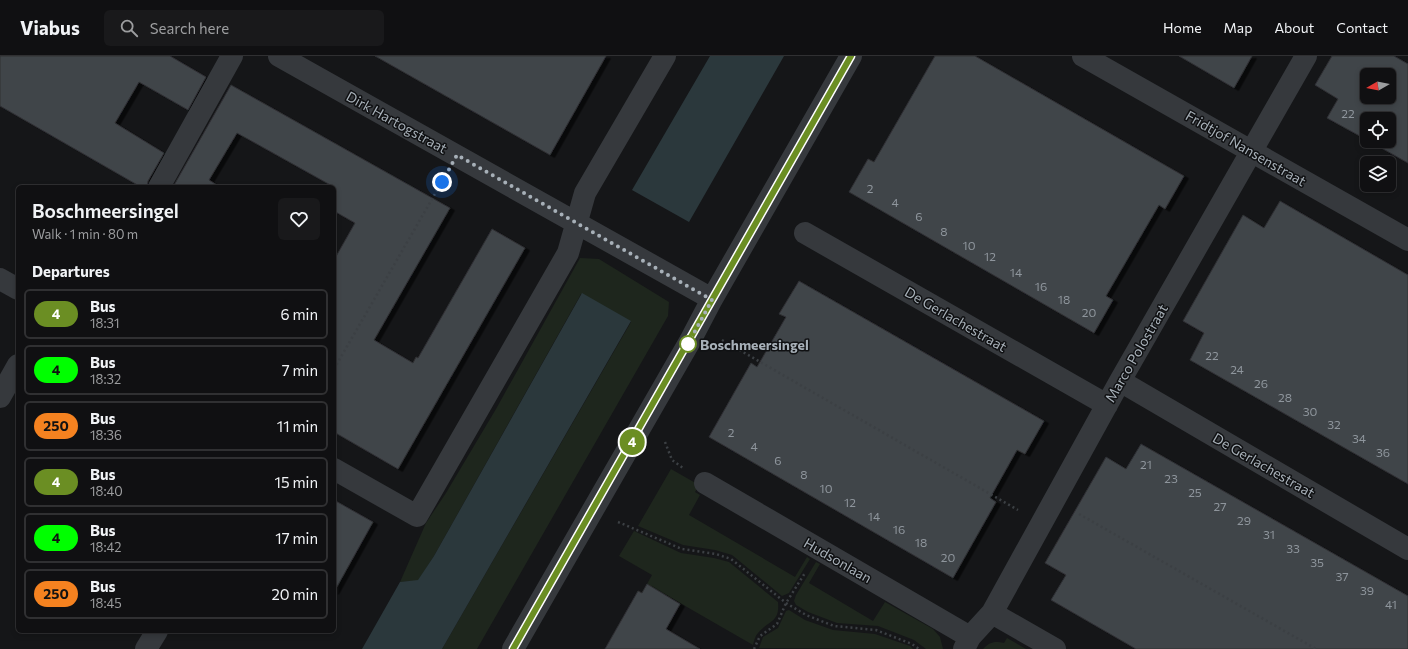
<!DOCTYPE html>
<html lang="en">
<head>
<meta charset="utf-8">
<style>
	body { margin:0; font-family:Commissioner,sans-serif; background:#19191b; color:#f1f3f6; height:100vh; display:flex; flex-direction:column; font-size:15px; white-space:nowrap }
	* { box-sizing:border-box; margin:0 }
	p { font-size:13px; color:#9c9d9f }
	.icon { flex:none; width:22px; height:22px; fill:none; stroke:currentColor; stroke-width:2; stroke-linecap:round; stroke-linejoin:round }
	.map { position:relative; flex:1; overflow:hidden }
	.panel { position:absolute; left:16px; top:129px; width:320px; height:448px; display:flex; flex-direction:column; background:#101012; border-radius:6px; box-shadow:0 2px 6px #0003,0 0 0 1px #303032 }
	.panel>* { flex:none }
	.badge { padding:0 8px; border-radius:13px; font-size:14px; line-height:26px }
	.needle { width:26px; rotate:261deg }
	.buttons { position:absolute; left:1360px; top:12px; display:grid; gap:8px }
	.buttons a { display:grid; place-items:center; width:36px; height:36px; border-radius:6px; background:#101012; box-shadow:0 2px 6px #0003,0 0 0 1px #303032; font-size:20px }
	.you { position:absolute; width:20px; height:20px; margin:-10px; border:3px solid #fff; border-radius:50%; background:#1a73e8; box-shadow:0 0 0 6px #1a73e833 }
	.map>.badge { position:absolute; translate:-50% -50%; box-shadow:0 0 0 2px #fff }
	h2 { padding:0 16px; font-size:15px; line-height:36px }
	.round { display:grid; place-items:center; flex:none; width:42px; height:42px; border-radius:6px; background:#19191b }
	.head { display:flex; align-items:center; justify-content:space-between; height:68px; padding:0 16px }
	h1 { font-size:19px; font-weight:600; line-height:30px }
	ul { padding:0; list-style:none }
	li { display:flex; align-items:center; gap:12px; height:50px; margin:0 8px 6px; padding:0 8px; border:2px solid #303032; border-radius:6px }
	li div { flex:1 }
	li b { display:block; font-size:15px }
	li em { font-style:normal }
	li .badge { min-width:44px; font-weight:700; text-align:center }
	header { display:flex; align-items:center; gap:24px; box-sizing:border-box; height:56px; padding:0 20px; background:#101012; border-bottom:1px solid #303032 }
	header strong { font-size:19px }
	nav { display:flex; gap:22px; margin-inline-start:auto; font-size:14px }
	.search { width:280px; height:36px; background:#19191b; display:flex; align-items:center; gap:10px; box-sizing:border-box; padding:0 14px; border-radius:6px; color:#9c9d9f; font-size:15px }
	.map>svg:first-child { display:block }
	.green { fill:#1e261d }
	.water { fill:#2b383c }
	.building { fill:#414448; stroke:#2f3034; fill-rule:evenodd; filter:url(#shadow) }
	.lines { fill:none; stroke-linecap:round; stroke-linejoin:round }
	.path { stroke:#3c4044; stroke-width:2.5; stroke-dasharray:2 3; stroke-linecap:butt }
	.pedestrian { stroke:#36393d; stroke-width:22 }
	.minor { stroke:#36393d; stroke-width:22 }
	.line-casing { stroke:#fff; stroke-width:9 }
	.line { stroke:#6b8e23; stroke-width:6 }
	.walk { stroke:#a7b0b8; stroke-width:4; stroke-dasharray:0 7.2 }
	.stop-dot { fill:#fff; stroke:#6b8e23; stroke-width:2 }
	.labels { text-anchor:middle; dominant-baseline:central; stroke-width:3; stroke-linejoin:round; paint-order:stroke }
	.number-label { font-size:12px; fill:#8e959c }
	.street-label { font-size:14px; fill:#a7b0b8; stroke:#101113 }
	.stop-label { font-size:14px; font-weight:bold; fill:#a7b0b8; stroke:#101113; text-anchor:start }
</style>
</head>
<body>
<header>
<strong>Viabus</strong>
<div class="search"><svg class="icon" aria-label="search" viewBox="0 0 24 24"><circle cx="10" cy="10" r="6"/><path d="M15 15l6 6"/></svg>Search here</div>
<nav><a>Home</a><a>Map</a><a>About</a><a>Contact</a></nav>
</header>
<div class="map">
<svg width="1408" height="593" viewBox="0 0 1408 593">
	<defs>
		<filter id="shadow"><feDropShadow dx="4.5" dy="2.5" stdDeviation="0" flood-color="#0009"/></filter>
	</defs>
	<rect width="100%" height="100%" fill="#151618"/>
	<path class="green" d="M580 202 599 203 669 246 668 260 477 593H442L631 266 581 238 434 500 418 525 400 526 426 467 446 437 496 353Z
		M671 413 699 429 695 436 700 439 689 459 795 521 807 501 810 503 789 537 782 540 732 499 715 494 683 489 638 470Z
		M634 475 681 497 714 502 729 506 778 546C780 567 769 564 758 577 755 580 754 585 753 589L647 528 652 519 619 500Z
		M816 506 820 508 809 527 873 565 885 546 933 573 940 581 943 593H926L914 584 878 570 837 567 808 556 796 549 794 545 796 539Z
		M789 554 805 564 833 574 875 578 910 590 913 593 759 592 763 581 778 572 786 555Z
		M1007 582 1026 593H983C990 586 994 585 1004 587Z"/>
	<path class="water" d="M710 0H784L689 166 632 134Z
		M582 237 631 265 442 593H362L400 526 418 524 434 500Z"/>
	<path class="building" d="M0 0H170L206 21 188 54 139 26 115 67 164 97 148 125 147 131H141L0 50Z
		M375 0H606L550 99Z
		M935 0H975L1184 120 1165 153 1159 149 1106 240 1113 244 1094 277 849 136 868 103 874 106Z
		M1179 0H1252L1234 32Z
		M1332 0H1394L1408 8V107L1369 85H1389V63H1367V84L1327 62 1338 43 1315 29ZM1367 19H1389V41H1367Z
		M231 29 450 152 374 284 413 307 416 301 418 302 492 173 525 192 398 413 334 376V204L355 167 334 155V131L237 77 209 124 220 131H173Z
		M1280 145 1408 219V428L1190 304 1204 277 1183 265 1243 159 1264 172Z
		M799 225 1044 365 1025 398 1017 394 990 442 996 446 953 522 709 381 751 307 757 311 786 261 779 258Z
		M1141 388 1408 540V593H1136L1051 544 1066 519 1045 507 1106 401 1126 413Z
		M334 444 373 466 334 536Z
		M647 528 680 548 666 573 700 593H605L638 535 642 537Z"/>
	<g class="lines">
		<path class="path" d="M722 284 1018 454
			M334 313 443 124
			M665 386 672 404 683 412
			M1079 458 1316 593
			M618 466 682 493 716 498 731 503 786 547 806 559 834 570 876 574 912 588 919 593
			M754 593 760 580 777 568 786 547 805 517"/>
		<path class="pedestrian" d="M159 131 232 0"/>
		<path class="minor" d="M279 0 712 243
			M1083 0 1408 184
			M805 177 1107 349
			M0 223 18 233
			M1120 325 1408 493
			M0 341 18 309
			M334 413 417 460 568 197 585 137 665 0
			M705 427 970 581
			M992 557 1055 593
			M146 593 157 575
			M513 593 690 285 712 243 851 0
			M964 593 970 581 992 557 1120 325 1306 0"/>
	</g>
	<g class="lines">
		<g class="line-casing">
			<path id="line" d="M513 593 851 0"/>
		</g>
		<use href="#line" class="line"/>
		<path class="walk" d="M442 126 457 99 712 244 688 288"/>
	</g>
	<circle class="stop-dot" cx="688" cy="288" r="8"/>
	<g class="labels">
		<g class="number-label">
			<text x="1348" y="57">22</text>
			<text x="870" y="132">2</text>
			<text x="895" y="146">4</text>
			<text x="919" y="160">6</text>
			<text x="944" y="175">8</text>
			<text x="969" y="189">10</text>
			<text x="990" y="200">12</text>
			<text x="1016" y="216">14</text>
			<text x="1041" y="230">16</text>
			<text x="1064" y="243">18</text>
			<text x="1089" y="256">20</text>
			<text x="1212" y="299">22</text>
			<text x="1237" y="313">24</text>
			<text x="1261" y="327">26</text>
			<text x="1285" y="341">28</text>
			<text x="1310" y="355">30</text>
			<text x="1334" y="368">32</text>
			<text x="731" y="376">2</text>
			<text x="1359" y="382">34</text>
			<text x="754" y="390">4</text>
			<text x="1383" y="396">36</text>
			<text x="778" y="404">6</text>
			<text x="1146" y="408">21</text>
			<text x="804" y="418">8</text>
			<text x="1171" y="422">23</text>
			<text x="826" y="432">10</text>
			<text x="1195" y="436">25</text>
			<text x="850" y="446">12</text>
			<text x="1220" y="450">27</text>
			<text x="874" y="460">14</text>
			<text x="1244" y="464">29</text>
			<text x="899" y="473">16</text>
			<text x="1269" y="478">31</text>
			<text x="921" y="486">18</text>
			<text x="1293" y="492">33</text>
			<text x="948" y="501">20</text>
			<text x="1317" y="506">35</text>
			<text x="1342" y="520">37</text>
			<text x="1367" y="534">39</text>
			<text x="1391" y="548">41</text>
		</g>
		<g class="street-label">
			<text transform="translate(397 66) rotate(29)">Dirk Hartogstraat</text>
			<text transform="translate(1246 92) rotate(30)">Fridtjof Nansenstraat</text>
			<text transform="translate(956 263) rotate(30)">De Gerlachestraat</text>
			<text transform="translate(1136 297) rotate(-60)">Marco Polostraat</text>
			<text transform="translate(1264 409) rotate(30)">De Gerlachestraat</text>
			<text transform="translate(838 504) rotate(30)">Hudsonlaan</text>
		</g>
		<g class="stop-label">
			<text x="700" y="288">Boschmeersingel</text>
		</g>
	</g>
</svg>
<div class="buttons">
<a><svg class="needle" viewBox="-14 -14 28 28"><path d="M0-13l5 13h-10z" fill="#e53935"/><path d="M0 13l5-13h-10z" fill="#9c9d9f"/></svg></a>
<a><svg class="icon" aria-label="locate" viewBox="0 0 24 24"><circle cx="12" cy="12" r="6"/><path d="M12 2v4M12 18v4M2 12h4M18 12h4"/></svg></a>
<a><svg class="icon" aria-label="layers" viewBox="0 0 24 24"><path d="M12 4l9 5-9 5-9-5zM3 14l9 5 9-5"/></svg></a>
</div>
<div class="you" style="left:442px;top:126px"></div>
<b class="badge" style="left:632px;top:386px;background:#6b8e23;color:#fff">4</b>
<section class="panel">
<div class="head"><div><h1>Boschmeersingel</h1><p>Walk · 1 min · 80 m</p></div><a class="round"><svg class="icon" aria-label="heart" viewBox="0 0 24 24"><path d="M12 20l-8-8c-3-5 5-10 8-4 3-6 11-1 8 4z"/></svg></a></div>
<h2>Departures</h2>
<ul>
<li><span class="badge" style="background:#6b8e23;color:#fff">4</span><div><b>Bus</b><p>18:31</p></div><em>6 min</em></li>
<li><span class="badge" style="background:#0f0;color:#111">4</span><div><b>Bus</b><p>18:32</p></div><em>7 min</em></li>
<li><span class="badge" style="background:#f58220;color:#111">250</span><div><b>Bus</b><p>18:36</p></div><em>11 min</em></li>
<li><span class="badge" style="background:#6b8e23;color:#fff">4</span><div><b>Bus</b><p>18:40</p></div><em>15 min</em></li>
<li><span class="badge" style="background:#0f0;color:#111">4</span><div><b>Bus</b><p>18:42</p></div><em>17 min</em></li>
<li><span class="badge" style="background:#f58220;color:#111">250</span><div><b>Bus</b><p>18:45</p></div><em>20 min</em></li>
</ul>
</section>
</div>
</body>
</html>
